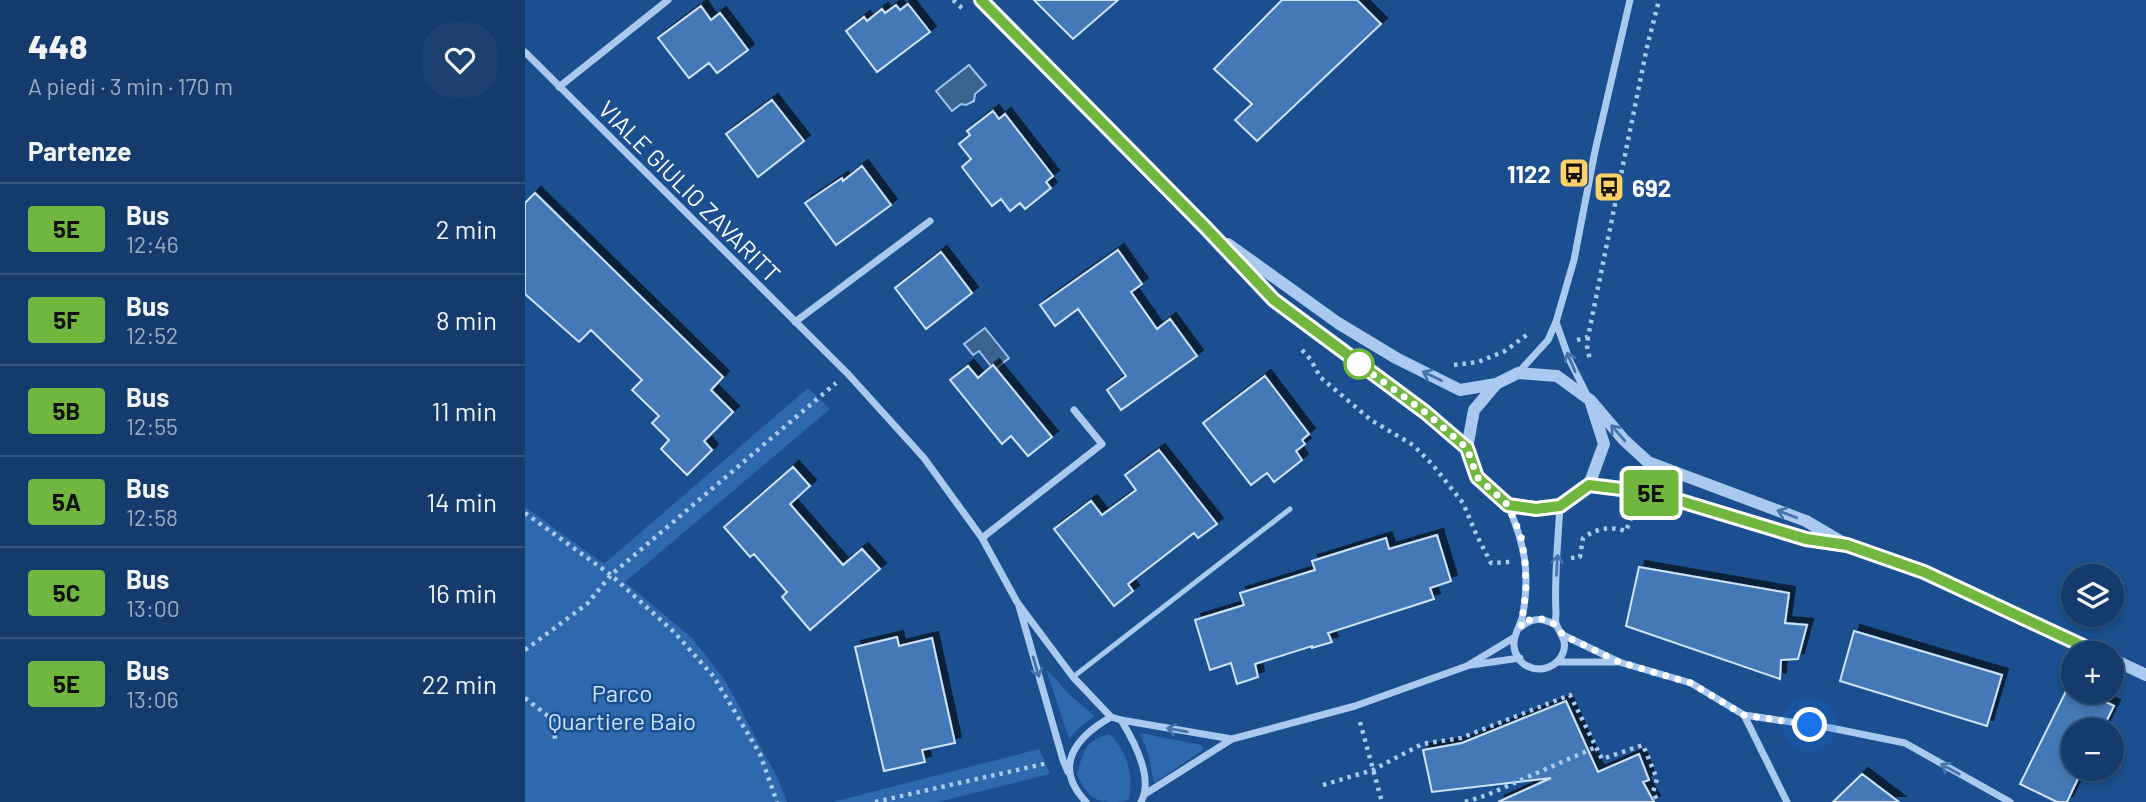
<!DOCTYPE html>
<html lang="it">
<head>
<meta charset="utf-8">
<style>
	body { margin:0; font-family:Barlow,sans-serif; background:#1d4271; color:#f1f3f6; height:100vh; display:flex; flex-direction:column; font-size:26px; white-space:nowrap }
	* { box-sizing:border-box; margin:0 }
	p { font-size:23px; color:#9dadc1 }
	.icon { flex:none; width:38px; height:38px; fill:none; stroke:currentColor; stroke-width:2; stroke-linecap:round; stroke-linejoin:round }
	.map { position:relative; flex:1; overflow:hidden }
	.sheet { display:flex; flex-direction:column; background:#143b6b; width:525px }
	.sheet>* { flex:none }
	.badge { padding:0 14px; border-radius:5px; font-size:24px; line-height:46px }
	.controls { position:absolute; left:1536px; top:564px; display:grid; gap:14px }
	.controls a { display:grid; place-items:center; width:63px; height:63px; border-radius:50%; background:#143b6b; box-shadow:0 4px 10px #0003,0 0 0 2px #33557e; font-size:35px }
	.you { position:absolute; width:35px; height:35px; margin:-18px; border:5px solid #fff; border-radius:50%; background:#1a73e8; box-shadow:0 0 0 10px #1a73e833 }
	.map>.badge { position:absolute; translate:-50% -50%; box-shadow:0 0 0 4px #fff }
	h2 { padding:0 28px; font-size:26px; line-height:63px }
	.round { display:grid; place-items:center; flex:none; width:74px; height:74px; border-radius:28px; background:#1d4271 }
	.head { display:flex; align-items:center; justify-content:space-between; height:119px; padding:0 28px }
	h1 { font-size:33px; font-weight:800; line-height:52px }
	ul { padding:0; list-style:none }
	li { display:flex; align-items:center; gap:21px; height:91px; padding:0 28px; border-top:2px solid #33557e }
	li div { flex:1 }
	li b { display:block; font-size:26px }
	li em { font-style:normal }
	li .badge { min-width:77px; font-weight:700; text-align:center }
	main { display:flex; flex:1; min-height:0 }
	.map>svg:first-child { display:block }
	.green { fill:#2e69ad }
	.water { fill:#3c6290; stroke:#9cc4f0; stroke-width:2 }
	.building { fill:#4478b7; stroke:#cfe3fa; stroke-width:2; filter:url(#shadow) }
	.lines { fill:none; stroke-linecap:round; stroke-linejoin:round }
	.path { stroke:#a9c9ee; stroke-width:4.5; stroke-dasharray:3.5 5; stroke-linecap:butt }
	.service { stroke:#a9c9ee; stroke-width:5 }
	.minor { stroke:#a9c9ee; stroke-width:7 }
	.tertiary { stroke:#a9c9ee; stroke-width:12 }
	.oneway { stroke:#4674ac }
	.line-casing { stroke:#fff; stroke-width:16 }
	.line { stroke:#71b73f; stroke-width:10 }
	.walk { stroke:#fff; stroke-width:7; stroke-dasharray:0 12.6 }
	.stop-dot { fill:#fff; stroke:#71b73f; stroke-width:3.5 }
	.labels { text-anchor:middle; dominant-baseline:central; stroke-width:5; stroke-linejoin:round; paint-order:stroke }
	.poi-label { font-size:24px; font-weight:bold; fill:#fff; stroke:#1b4f8f; text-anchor:end }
	.street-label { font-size:24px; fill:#fff; stroke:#1b4f8f }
	.park-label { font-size:24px; fill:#cfe3fa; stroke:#1b4f8f }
</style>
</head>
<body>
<main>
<section class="sheet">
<div class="head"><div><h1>448</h1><p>A piedi · 3 min · 170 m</p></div><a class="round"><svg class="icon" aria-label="heart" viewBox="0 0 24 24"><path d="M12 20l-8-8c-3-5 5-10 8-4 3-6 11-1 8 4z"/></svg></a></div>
<h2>Partenze</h2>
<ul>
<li><span class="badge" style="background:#71b73f;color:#111">5E</span><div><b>Bus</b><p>12:46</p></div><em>2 min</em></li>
<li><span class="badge" style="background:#71b73f;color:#111">5F</span><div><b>Bus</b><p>12:52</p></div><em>8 min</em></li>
<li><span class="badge" style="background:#71b73f;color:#111">5B</span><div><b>Bus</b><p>12:55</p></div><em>11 min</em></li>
<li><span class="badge" style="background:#71b73f;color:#111">5A</span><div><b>Bus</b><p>12:58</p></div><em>14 min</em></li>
<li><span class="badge" style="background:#71b73f;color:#111">5C</span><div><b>Bus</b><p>13:00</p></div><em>16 min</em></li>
<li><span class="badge" style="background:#71b73f;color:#111">5E</span><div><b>Bus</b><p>13:06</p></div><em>22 min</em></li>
</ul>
</section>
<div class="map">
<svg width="1621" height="802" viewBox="0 0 1621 802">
	<defs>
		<filter id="shadow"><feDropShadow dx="6" dy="-6" stdDeviation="0" flood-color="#0009"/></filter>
	</defs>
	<rect width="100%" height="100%" fill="#1b4f8f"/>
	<path class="green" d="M283 388 305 409 100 582 167 638 201 682 253 779 262 802H0V507L79 564Z
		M521 669 548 698 570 716 556 726 544 739Z
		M615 733 676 745 678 750 629 783 624 756Z
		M585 734C602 753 609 773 604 799 598 802 594 802 587 802 567 802 561 792 552 775 558 752 560 740 585 734Z
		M514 749 525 774 413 802H308Z"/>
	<path class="water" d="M444 65 461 85 450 94 449 101 441 105 436 104 427 111 411 91Z
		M460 328 484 358 469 370 454 351 448 355 439 344Z"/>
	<path class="building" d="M509 0H593L548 39Z
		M757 0H832L856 24 732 141 710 120 727 104 689 69Z
		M383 4 405 32 352 72 321 31 339 17 342 21 357 9 360 13 371 5 375 10Z
		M176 6 186 20 195 13 223 50 192 73 184 63 164 78 133 38Z
		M247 100 279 141 233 177 201 134Z
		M468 111 474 119 480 114 528 176 521 182 526 188 500 209 495 203 485 211 476 199 467 206 437 167 446 159 434 144 445 135 442 131Z
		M337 166 366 205 311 245 280 203 317 178 318 181Z
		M10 193 198 377 186 390 208 412 179 441 187 450 162 475 136 449 144 440 127 423 134 416 107 390 117 380 66 330 54 342 0 294V203Z
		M593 250 617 284 606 292 632 329 645 319 672 356 596 410 582 390 601 376 553 309 530 326 515 305Z
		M416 252 447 293 401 329 370 288Z
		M468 365 527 437 503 456 486 436 477 444 425 380 443 366 453 378Z
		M740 376 784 434 777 440 780 444 771 451 777 460 749 482 742 473 726 485 678 423Z
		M634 450 692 524 673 538 669 533 603 584 608 591 589 606 529 529 566 501 577 515 611 490 600 475Z
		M268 467 285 486 265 504 318 565 337 549 355 569 285 630 257 597 262 592 229 554 225 557 199 527Z
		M912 535 926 581 905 588 909 599 803 633 807 642 787 648V646L730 664 733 677 712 684 706 663 685 670 670 620 719 605 715 593 790 570 787 561 861 538 864 549Z
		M1114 567 1264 593 1260 623 1282 625 1273 659 1256 660 1255 679 1101 626Z
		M1329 631 1477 675 1462 726 1315 681Z
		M372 637 374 646 407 638 430 743 397 750 400 762 359 771 330 647Z
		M1545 683 1549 685V691H1560L1589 706 1577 730H1549V768H1558L1542 802H1532L1495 784Z
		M1041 701 1073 772 1114 754 1124 780 1118 782 1129 802H973L1026 778 907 792 898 750 937 743Z
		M1337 774 1374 802H1308Z"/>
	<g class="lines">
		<path class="path" d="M428 0 440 11
			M1063 337 1062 346 1065 360
			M1052 340 1063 337 1122 47 1134 0
			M777 350 786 360 795 377 846 420 888 445 907 464 938 503 952 536 966 563 985 562
			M929 365 953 362 980 351 1003 334
			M0 513 86 575 149 632 189 677 235 754 252 802
			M1046 558 1055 557 1058 538C1072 528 1085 526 1101 531L1110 508
			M0 650 62 604 86 575 311 383
			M0 698 28 720 30 739
			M835 722 857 802
			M798 785 848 770 897 744 936 738 1045 695 1077 759 1118 745 1132 779 1128 792 1133 802
			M350 802 523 763
			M940 802 962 795 1071 747"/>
		<path class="service" d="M548 677 765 509"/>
		<path class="minor" d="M0 52 323 374 399 458 457 538 492 602 548 677 586 717
			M34 87 143 0
			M270 322 405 221
			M1031 322 1044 359 1062 395
			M993 373 1023 340 1031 322 1049 260 1070 151 1105 0
			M983 505C1000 546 1005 571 998 614 996 625 988 635 989 645 989 653 995 663 1002 666 1016 673 1032 667 1038 653 1043 640 1034 634 1031 623 1030 620 1031 616 1031 613 1029 577 1033 541 1035 506
			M457 538 577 444 549 410
			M494 606 538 760 543 772
			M996 627C1008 617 1017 618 1031 625
			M1038 635 1094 662 1166 683 1219 715 1262 802
			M1032 662H1091
			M946 665 995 658
			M1219 715 1306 728 1380 743 1485 802
			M596 720C609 741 629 778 616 802
			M620 794 707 739 830 706 942 666 990 637
			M561 802C527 766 551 737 586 717L596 720 707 739"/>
		<path class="tertiary" d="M456 0 680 227 749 300 793 335 900 412 942 448
			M703 244 813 323 871 358 935 390 971 384
			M1065 400 1079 444 1064 485 1035 506 1011 509 983 505 952 477 942 448 949 410 971 384 993 373 1032 376 1065 400 1099 440 1123 462 1281 521 1322 545 1399 572 1573 653
			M1064 485 1129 493 1281 539 1315 544
			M1587 659 1621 675"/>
	</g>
	<defs><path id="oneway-shaft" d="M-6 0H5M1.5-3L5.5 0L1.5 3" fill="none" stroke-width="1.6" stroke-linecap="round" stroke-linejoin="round" transform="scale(1.75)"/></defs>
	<g class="oneway">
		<use href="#oneway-shaft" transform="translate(1046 362) rotate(-113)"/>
		<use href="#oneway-shaft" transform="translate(907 376) rotate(-154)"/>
		<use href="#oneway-shaft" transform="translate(1093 433) rotate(-131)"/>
		<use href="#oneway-shaft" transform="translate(1262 514) rotate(-159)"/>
		<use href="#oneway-shaft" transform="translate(1032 565) rotate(-87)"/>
		<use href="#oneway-shaft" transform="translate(511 667) rotate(74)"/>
		<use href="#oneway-shaft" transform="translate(652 730) rotate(-170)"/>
		<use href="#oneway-shaft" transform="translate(1425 769) rotate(-151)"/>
	</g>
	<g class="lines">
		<g class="line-casing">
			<path id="line" d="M456 0 680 227 749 300 900 412 942 448 952 477 983 505 1011 509 1035 506 1064 485 1129 493 1281 539 1322 545 1399 572 1573 653"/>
		</g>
		<use href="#line" class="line"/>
		<path class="walk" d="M834 364 831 362 900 412 942 448 952 477 983 505 996 536 1000 561 1001 591 996 627 1004 620 1018 619 1031 625 1038 635 1094 662 1166 683 1219 715 1285 725"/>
	</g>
	<defs>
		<g id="bus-square" transform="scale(1.575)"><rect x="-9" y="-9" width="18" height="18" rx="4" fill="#ffd166" stroke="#1b4f8f"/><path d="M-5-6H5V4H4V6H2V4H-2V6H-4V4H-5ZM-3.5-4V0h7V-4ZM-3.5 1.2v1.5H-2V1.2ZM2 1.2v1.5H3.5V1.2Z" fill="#111"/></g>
	</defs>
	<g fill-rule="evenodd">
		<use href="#bus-square" x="1049" y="173"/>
		<use href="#bus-square" x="1084" y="187"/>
	</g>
	<circle class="stop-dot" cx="834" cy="364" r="14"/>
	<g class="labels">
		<g class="poi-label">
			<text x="1026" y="173">1122</text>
			<text x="1107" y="187" text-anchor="start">692</text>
		</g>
		<g class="street-label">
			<text transform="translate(165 191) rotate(45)">VIALE GIULIO ZAVARITT</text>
		</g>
		<g class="park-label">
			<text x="97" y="692">Parco<tspan x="97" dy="28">Quartiere Baio</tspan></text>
		</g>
	</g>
</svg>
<div class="controls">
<a><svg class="icon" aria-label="layers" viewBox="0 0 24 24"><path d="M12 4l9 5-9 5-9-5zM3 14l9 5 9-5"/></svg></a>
<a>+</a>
<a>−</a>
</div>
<div class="you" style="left:1285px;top:725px"></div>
<b class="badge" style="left:1126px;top:493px;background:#71b73f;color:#111">5E</b>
</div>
</main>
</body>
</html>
